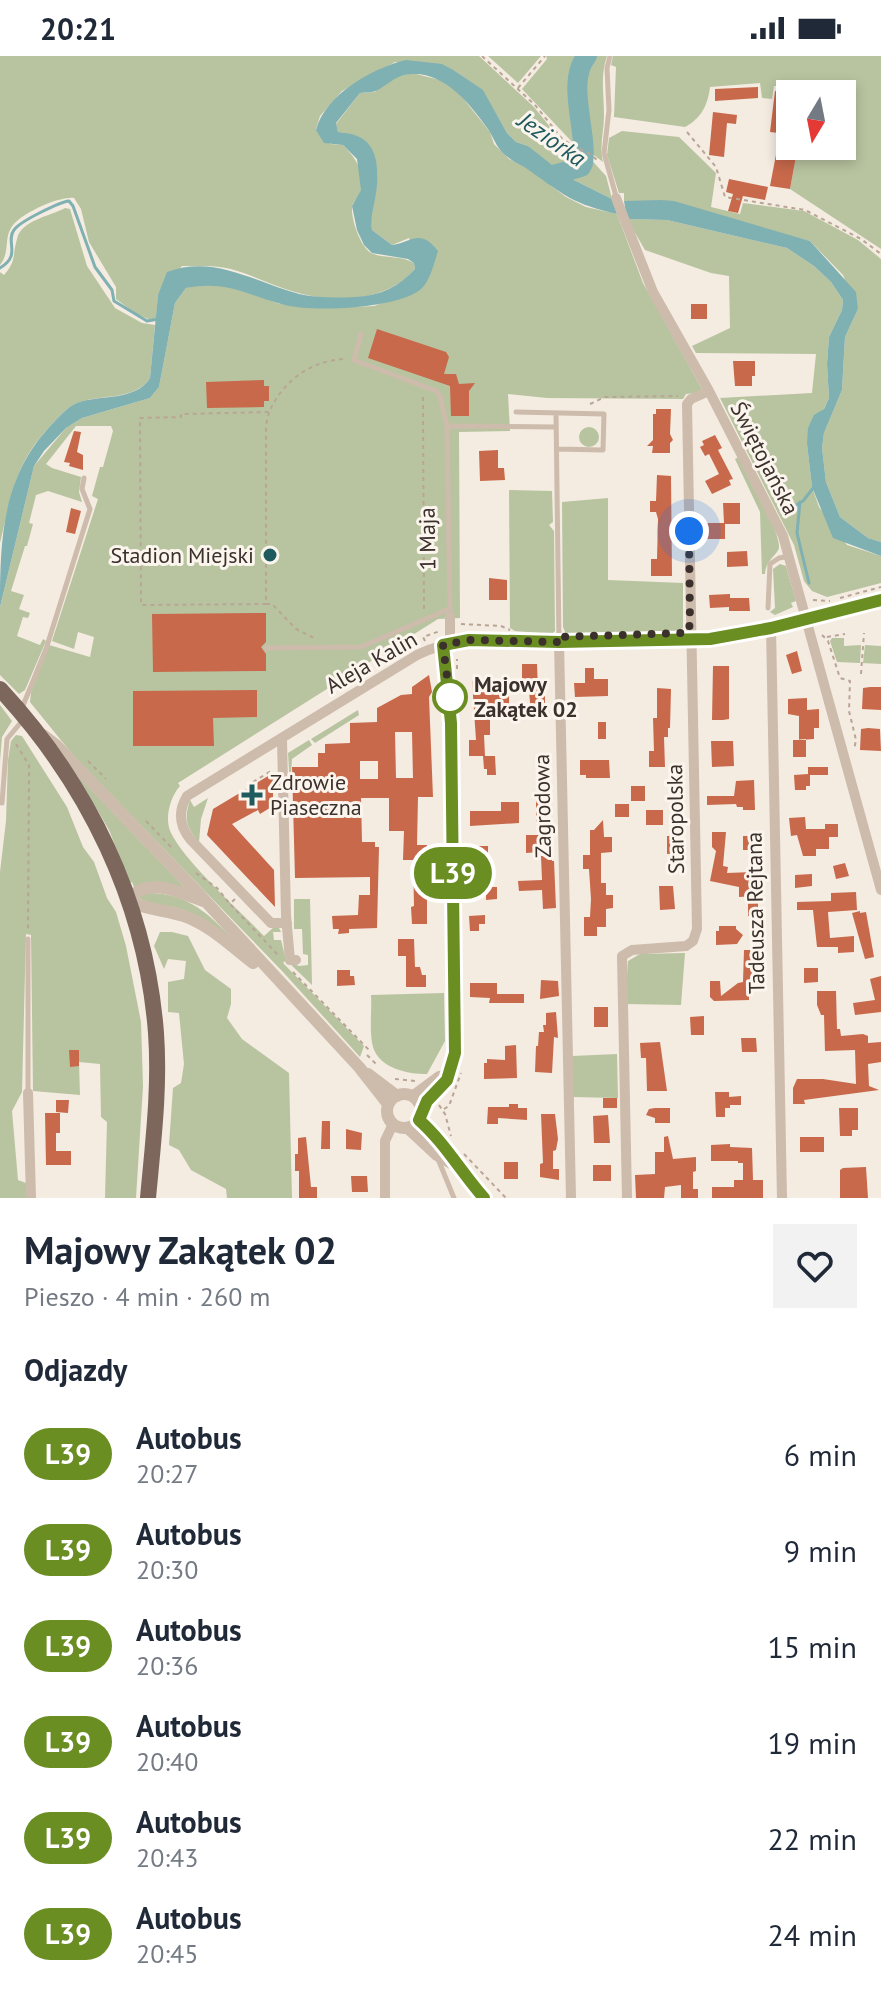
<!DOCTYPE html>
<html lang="pl">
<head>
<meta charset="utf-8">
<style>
	body { margin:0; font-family:"PT Sans",sans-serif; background:#f2f2f3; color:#1f2937; height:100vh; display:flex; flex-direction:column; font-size:30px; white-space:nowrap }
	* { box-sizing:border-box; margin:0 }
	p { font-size:26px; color:#747a83 }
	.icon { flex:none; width:44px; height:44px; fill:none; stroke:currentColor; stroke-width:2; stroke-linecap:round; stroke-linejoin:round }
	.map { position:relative; height:1142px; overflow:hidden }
	.side { display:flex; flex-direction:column; background:#fff; flex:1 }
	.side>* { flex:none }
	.badge { padding:0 16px; border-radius:26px; font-size:28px; line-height:52px }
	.needle { width:52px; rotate:190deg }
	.fabs { position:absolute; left:776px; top:24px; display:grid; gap:16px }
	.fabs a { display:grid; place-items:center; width:80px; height:80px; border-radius:0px; background:#fff; box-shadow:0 4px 12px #0003; font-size:40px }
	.you { position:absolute; width:40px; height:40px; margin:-20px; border:6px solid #fff; border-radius:50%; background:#1a73e8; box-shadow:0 0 0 12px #1a73e833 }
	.map>.badge { position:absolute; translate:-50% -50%; box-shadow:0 0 0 4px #fff }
	h2 { padding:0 24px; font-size:30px; line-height:72px }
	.round { display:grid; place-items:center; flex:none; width:84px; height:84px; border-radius:0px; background:#f2f2f3 }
	.summary { display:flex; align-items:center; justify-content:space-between; height:136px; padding:0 24px }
	h1 { font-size:38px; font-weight:700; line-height:60px }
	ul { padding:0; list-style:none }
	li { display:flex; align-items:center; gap:24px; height:96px; padding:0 24px }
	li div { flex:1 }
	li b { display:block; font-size:30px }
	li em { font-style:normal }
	li .badge { min-width:88px; font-weight:700; text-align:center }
	.status { display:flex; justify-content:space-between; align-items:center; height:56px; padding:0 40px; background:#fff; direction:ltr }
	.status svg { height:22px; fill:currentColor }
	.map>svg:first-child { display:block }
	.green { fill:#b8c4a0 }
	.water { fill:#7fb0b2 }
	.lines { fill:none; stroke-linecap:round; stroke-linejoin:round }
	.stream { stroke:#7fb0b2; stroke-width:3 }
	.river { stroke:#7fb0b2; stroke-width:20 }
	.building { fill:#c8694b; fill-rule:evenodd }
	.path { stroke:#b9a596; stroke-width:2; stroke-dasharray:4 4; stroke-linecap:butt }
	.service { stroke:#cdbbac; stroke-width:5 }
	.minor { stroke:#cdbbac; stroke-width:10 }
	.tertiary { stroke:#cdbbac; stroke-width:12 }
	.primary { stroke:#7d675c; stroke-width:16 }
	.line-casing { stroke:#fff; stroke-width:18 }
	.line { stroke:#6b8e23; stroke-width:12 }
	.walk { stroke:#3b302b; stroke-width:8; stroke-dasharray:0 14.4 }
	.poi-dot { fill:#1f5a5e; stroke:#fbf5ee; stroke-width:3 }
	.stop-dot { fill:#fff; stroke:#6b8e23; stroke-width:4 }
	.labels { text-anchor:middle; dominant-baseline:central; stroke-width:6; stroke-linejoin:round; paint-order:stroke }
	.street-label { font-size:22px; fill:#3b302b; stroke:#fbf5ee }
	.poi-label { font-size:22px; fill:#3b302b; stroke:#fbf5ee; text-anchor:end }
	.stop-label { font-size:22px; font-weight:bold; fill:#3b302b; stroke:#fbf5ee; text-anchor:start }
	.water-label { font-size:24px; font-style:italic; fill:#1f5a5e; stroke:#fbf5ee }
</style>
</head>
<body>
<div class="status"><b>20:21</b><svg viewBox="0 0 49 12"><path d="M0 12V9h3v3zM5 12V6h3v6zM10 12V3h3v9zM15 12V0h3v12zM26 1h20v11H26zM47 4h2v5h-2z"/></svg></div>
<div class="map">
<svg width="881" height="1142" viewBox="0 0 881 1142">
	<rect width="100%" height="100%" fill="#f4ebe1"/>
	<path class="green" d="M0 0H479L534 51 563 87 583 97 578 108 557 111 545 106 528 90 516 86 507 77 483 35 455 15 395 6 342 35 320 60 316 73 330 88 343 89C355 101 365 116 361 134 360 140 353 145 352 151 351 163 360 190 371 197 384 203 401 199 414 207L415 213C387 246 335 248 295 236 273 230 253 219 231 213 216 209 198 210 182 210L158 239 156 263H148L135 257 116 243V231L89 186 81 153 74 142C59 140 19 158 11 172 4 183 10 197 0 209Z
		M488 0H541L518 27Z
		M546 0H581C572 17 571 47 575 66 577 75 581 83 582 92L574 88 522 33 547 3Z
		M591 0H607C600 20 604 38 604 60 604 76 599 89 603 106L587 94C589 64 568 25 591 0Z
		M613 0H881V193L790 133 798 90H842V38H807L809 24 800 30H774L772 43 762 42 760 27 710 31C708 48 702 62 685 71L614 61 616 11 611 9Z
		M412 17 440 24 458 36 490 76 494 88 509 103 527 112 566 141 586 151 617 158 643 227 702 333 696 337 686 338 683 343 547 342 508 338 510 375 459 376 460 562 438 563 178 727 180 730C170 741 164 763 171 777 186 807 238 853 264 880L274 871 279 872 281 876H273L274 884H281L286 904 299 910 308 909V899L303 898 302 873H294V843H310L312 929 286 904 283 907 364 990 360 1001 283 916 73 699 30 646 31 636 49 589 90 601 94 581 78 576 74 593 52 585 98 443 92 440 100 411H103L113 375 111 370H76L46 408 52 412 81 421 79 436 82 446 48 435 36 439 29 467 33 468 27 490H25L11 535 24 539 19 553 30 557 28 562 23 561 17 580 40 589 43 583 46 585 25 634 19 638 0 619V551L34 410 66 372 82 362 150 342 159 331 175 247 186 232 207 227 229 230 280 248 354 251 374 250 420 233 409 182 392 189 372 174C365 144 392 117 365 89 356 80 351 78 338 76L336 68 360 37 375 36 393 22Z
		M622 75 679 81 716 117 711 151 740 158 743 147 804 155 858 184 881 203V486L868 482 840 461 826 426 822 392 824 377 842 334 845 281 858 253 843 219 810 185 642 145H624V137H619L607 99 609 82Z
		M587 99 606 120 612 143 566 120 584 112Z
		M65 152 70 153 87 210 115 252 142 267 155 269 150 322C134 346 99 337 75 348 66 352 59 361 52 368 15 406 12 438 0 487V216L4 219C17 204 12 200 17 183 21 164 51 160 65 152Z
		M627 163 667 164 787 192 814 210 831 226 843 244 842 254 829 281 827 308 829 342 807 388 812 431 819 451 847 489 881 500V527L827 541 812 535 804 525 794 489 720 342 812 337 816 298 696 297 692 290 730 272 729 220 711 217 645 194Z
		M579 381a10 10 0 1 1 20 0a10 10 0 1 1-20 0Z
		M739 401C747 417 780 476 779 491 779 498 766 503 765 518H762L760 456 735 403Z
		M509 434 552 435 553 466 549 469 554 475 555 575 552 578 515 575 510 572Z
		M608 442V524L683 527V572L675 576 566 578 563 571 562 446Z
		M780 508 786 510 796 545 791 547 793 551 775 559 770 556 775 552 773 513Z
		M832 582H844V590L861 589 860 607 837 606 830 585Z
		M865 589 881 590V608L863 607Z
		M0 649 12 665 2 681 0 705Z
		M358 654 359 659 315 687 311 683Z
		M16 679 22 680 67 751 83 791 94 806 107 842 116 856 126 890 141 966 143 1030 136 1142H105L107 1066 101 1061 100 1008 79 1006 80 1039 33 1035 31 879 26 878 22 1036 12 1055 18 1124 26 1127V1142H0V816L6 765 8 704 11 685Z
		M309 684 312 689 292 703 290 730 288 697Z
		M77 719 185 832 144 828 134 831 132 826 130 827 109 774Z
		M208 742 201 763 199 786C186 771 184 763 190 744L194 751Z
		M145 837C194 836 215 865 246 897L187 855C171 849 153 850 138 842Z
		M160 876H172L188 880 205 914 231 933V948L227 962 242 983 289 1017 292 1142H227L226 1133 191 1114 179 1094 169 1089 173 1032 181 1027 184 1008 179 957 168 956V926L184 923 186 905 168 903 164 913 154 890Z
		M685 897 681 949 625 948 628 905 640 898Z
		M444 937 445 985 427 1018C408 1018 380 1013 373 991 369 976 372 955 371 939Z
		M617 998 618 1042 573 1041 572 1000Z"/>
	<path class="water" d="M406 4 442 8 455 15 483 34 507 77 516 86 528 90 566 120 612 143 617 158C574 148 565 140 530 115 524 110 515 107 509 102 497 94 495 84 488 73 470 48 445 16 411 18 396 19 390 27 378 34 373 37 367 36 360 37L336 67 338 76C344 77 351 77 357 80 381 89 379 122 375 143 373 154 370 163 372 174L392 189C413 186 420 172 438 195 434 207 430 226 420 234 394 253 311 257 281 248 245 238 226 224 186 232L175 247 159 331 150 342 82 362 66 372 44 395 34 410 0 551C0 482 2 420 53 367 60 360 67 351 77 347 100 338 135 346 150 322L158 239 167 216C214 198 254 226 299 238 317 242 336 242 355 241 379 240 399 231 415 213L414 207 408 203 372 197 364 189 357 174 352 150 361 134 357 103 343 89 324 87 316 74C325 39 372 12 406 4Z
		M661 144 674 145 810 185 856 236 858 253 845 281 842 334 824 377 822 392 826 426 840 461 868 482 881 486V500L833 482 812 431 807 388 808 372 814 359 824 353 829 342 827 308 829 281 842 254 843 244 831 226 814 210 787 192 667 164 627 163 624 145Z"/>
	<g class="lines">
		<path class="stream" d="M0 212C22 199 5 186 14 174 20 165 60 146 69 145L73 150 95 211 112 234 114 245 147 265 159 263
			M800 446 797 477 809 527
			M784 456 803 445 814 431"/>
		<path class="river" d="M553 119 581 111 583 107C588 77 565 25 587 0"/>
	</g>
	<path class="building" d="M758 31V42L715 45V33Z
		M775 35 786 37 779 77 770 76Z
		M713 56 737 59 736 68 727 67 724 101 709 99Z
		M779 83 790 85V90H798L790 133 770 130Z
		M729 123 768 131 765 144 743 140 738 157 728 155 733 138 726 136Z
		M691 248H707V263H691Z
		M377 273 446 296 449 301 444 318H456L459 328 475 327 469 335V360H451L450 330 368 302Z
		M733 305H755V320H752V330H735Z
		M264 324V330H269V345H264V351L207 352 206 326Z
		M656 353H671L670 378 673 384 670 387V397H652L653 390H647L653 384V358H656Z
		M74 375 81 376 77 396 83 399V414L69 410 70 407 64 406Z
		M715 379 722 392 718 394 733 423 729 424 731 429 712 438 705 425 719 418 709 398 705 400 700 391 704 389 702 385Z
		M498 394V412H504L505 424 480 425 479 395Z
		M657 419 671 420 672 520H651V503H657L658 463 656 456H650V445H656Z
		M723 447H740V468H725V483H707V467H724Z
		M71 452 81 455 75 478 66 476Z
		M747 495 748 510 727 511V496Z
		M489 522 507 524V544H489Z
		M730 538V542H749L750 555H729V551L710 552 709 539Z
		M266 557V586L261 591 266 598V615L153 616 152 558Z
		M797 595 802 615 792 618 786 599Z
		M522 608H537L538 635H545V654H539V657H531L528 624 522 625Z
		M713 610H729V663L723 664H712Z
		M585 612H594V623H608V640L575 641 574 627H585Z
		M429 619 432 636 429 641 433 741H418L417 789H427V868H412L411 851 414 850 413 804H403L404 775H389V742H361L362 786H375V791H379L377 872 349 873V877L338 878 339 873H333L332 860 358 859 359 839H370V821L295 822 292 711H318V697H325V688L350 687V667L377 666V652L401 639 412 638V631ZM395 676H412L413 722H396ZM360 705H378V723H360Z
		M478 623 488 625V632H509V660H490V679H484L485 700H469V684H476L472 625Z
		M870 631H881V654L862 653 863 632Z
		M657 632 671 633 670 672H668V681H664L665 711H649V695H654L653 662H657Z
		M257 634V661L213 662 214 690H133V635Z
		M807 642V654L819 653V672H814V683L799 684V660L788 658V643Z
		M598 666H606V683H598Z
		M868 672 880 673 881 695 860 694 861 673Z
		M806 683V701H793V684Z
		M711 685H733L734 710 712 711Z
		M483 700H495L496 719H487V713H484Z
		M580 704H609L610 722H586V719H580Z
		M808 711H828V719H810V730H806V734H795L794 719 808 718Z
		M273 717V750L260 758 258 754 232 768 274 814 275 851 207 779 213 753Z
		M754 724 755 754H743V751H737L736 748 707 749V740H734L736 725Z
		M631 730H645V745H631Z
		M536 740H550L549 766H536Z
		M501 746H519V767L470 770V755H501Z
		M615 748H629V761H615Z
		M646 754H663V769H646Z
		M805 761 806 773H825V768H838V781H829V793H816V800H803L797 779 791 780 789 762Z
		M603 764 604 781H612V796L601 797V827H606V839H613V852L606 853V871H597V880H584V861H590L591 843 589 813H583V799H590V774H594Z
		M712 776H726L723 810 728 811 727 817 753 816 754 840 739 841V831L710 825 716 795 712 791Z
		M526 779H540V796L526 797Z
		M667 780H679L680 797 667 798Z
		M743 780H757L756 794H743Z
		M470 790H488V806H470Z
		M541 800H551L552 805H554L556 852 543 853 542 834 519 835 518 825 542 824Z
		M845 807 849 820 836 823 833 810Z
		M812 818V830L795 832V819Z
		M659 830H673L675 853 660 854Z
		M486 831H497V843L486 844Z
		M856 836 857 854 828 856 830 882 854 880V896L838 897V891H817L813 854H797V846L831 845V837Z
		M748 843 758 844V860H748Z
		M860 855V857L866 856 874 901 865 903 852 857Z
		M485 859V868H479V875H470L469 860Z
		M719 870H736V873L743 879 737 888 716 889V875H719Z
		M398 883H414L415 911H420L422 919H426V931H406V900H398Z
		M744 894H751V910H758L759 933H749V944L714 945 710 941V925H720L721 940 738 927 743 926Z
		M804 912H818V926L804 927Z
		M337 914H350V920H354L355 929 337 930Z
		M881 920V956L855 959 853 947 875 944 870 923Z
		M541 924 558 925 559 940 540 943Z
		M470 927H497V938H524V947H489L490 942 470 941Z
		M817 935H836L837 973H840L841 980 863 978 868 980V987L881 986V1006L868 1008 869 1030 879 1034 804 1044 805 1048H793V1032L797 1023H823L856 1028 855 994 825 995 824 959H821L817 949Z
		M594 951H608V971H594Z
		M556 956 558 982 554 981 552 1017 535 1016 536 990H538L539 976H544L543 969H546V957Z
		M704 960V979H691L690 961Z
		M741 982H756L757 996H742Z
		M660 986 667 1035H647L646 1002H641L640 987Z
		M516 989 517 1022 484 1023V1007H487V1003L505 1004V990Z
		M69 994H79V1010L70 1011Z
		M715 1036H729V1041L741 1040V1049H730V1052H725V1061H716Z
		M603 1042H617V1052H603Z
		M56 1044H69L68 1057 56 1056Z
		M509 1048H518V1052H527V1064L498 1062V1068H487L488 1051H509Z
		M655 1052H670V1067H655V1062L646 1059 649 1053Z
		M839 1052H858V1074H852V1080H840Z
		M45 1057H60V1077H56V1095H71V1109H46Z
		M541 1058H555L558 1083 556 1094 553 1095V1113H559V1124L540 1121V1108L543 1107Z
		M608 1059 610 1087H594L593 1060Z
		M322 1065H330V1093H321Z
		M346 1073 362 1077 361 1094 346 1093Z
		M668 1080 673 1103 696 1101V1115L693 1116V1133H698V1142H681V1129L665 1131 664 1142H636L635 1119 655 1118V1096H664V1081Z
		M306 1081 311 1131H317V1142H299V1115H295V1098H298V1082Z
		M800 1081H824V1096H800Z
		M730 1088V1091L752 1092 753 1124H763V1142H712V1131H734V1124H743V1107H738V1105H711V1089Z
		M504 1106H518V1123H504Z
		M593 1109H611V1125H593Z
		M866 1111 868 1142H840V1114L843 1112Z
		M351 1120H367L368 1136H352Z"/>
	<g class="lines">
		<path class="path" d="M482 0 535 49 563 84 590 98 597 104
			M518 32 545 0
			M687 76 716 111 725 141 805 154 861 183 881 198
			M423 341 424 554
			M590 348 605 341 678 340
			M269 356 266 369V548L141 549 140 362 181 361V358L269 356C283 325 310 305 344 303
			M840 542 881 531
			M813 544 830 545
			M266 548H272L296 573 314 582
			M461 568 501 570 510 574
			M822 579 828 585 840 622 850 625 849 655 856 684 854 694
			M827 581 845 578
			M425 585 423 581 440 575
			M457 613V603
			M861 618 864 577
			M16 688 29 709V719L28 874
			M88 705 106 723
			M253 726 271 715
			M146 765 172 792
			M196 817 217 832 230 848
			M235 843 230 848 278 899
			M293 916 369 994
			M367 999 378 1010
			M395 1023 416 1025
			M439 1049 445 1058 451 1080
			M444 1053 449 1050 461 1017
			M464 1098 506 1142"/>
		<path class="service" d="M610 0 607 12 609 54 604 97 616 140
			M361 278 354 304 436 335 440 340 447 370
			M516 356 604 358 603 394 557 393
			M556 357 559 586
			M768 552 770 508 779 502 790 500
			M450 560 447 370 556 371
			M266 592 361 591 449 553
			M22 652 46 593 90 453 82 433 84 422
			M2 747 7 683 22 665
			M28 1037V883
			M438 1103 454 1142"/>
		<path class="minor" d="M616 142 653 236 709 335 783 480 881 834
			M450 561V587
			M771 572 782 1142
			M559 586 571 1142
			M282 683 286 860 290 904H296
			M287 867H271L190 783C179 769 178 755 187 740L417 599C458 578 505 585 549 586 598 587 648 588 696 584 759 579 819 558 881 544
			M28 1037 31 1142
			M412 1040 439 1020 447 1018
			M421 1053 447 1024 455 997 451 667 443 589
			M385 1142V1085L393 1068
			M627 1142 622 900 632 894 686 890 693 885 697 873 687 348 691 343 709 335"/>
		<path class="tertiary" d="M43 679 56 689 198 837 359 1011 388 1048
			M203 845C180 836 146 819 128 845 147 854 165 854 184 860 210 869 232 891 253 907
			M368 1018 397 1040
			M387 1055a17 17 0 1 1 34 0a17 17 0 1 1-34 0Z
			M419 1064 451 1097 455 1109
			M408 1072 437 1099 455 1109 484 1142"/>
		<path class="primary" d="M0 633C88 728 146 846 156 977 160 1032 153 1087 148 1142"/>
	</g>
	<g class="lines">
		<g class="line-casing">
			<path id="line" d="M484 1142C461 1116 445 1087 419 1064L427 1045 447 1024 455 997 451 667 443 589 469 584 559 586 710 583 771 572 881 544"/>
		</g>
		<use href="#line" class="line"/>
		<path class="walk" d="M450 641V644L443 589 469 584 559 586 558 581 683 577 685 570H690L689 475"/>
	</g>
	<g class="poi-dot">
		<circle cx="270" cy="499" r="8"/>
		<path d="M248 727h8v8h8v8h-8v8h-8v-8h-8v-8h8z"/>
	</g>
	<circle class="stop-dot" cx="450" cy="641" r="16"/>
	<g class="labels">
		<g class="street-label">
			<text transform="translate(765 402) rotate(63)">Świętojańska</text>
			<text transform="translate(427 483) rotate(-91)">1 Maja</text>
			<text transform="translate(371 606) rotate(-30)">Aleja Kalin</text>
			<text transform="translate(542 750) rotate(-91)">Zagrodowa</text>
			<text transform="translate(675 763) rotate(-91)">Staropolska</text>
			<text transform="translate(755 857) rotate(-91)">Tadeusza Rejtana</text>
		</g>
		<g class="poi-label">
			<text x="254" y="499">Stadion Miejski</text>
			<text x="270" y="726" text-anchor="start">Zdrowie<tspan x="270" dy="25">Piaseczna</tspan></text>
		</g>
		<g class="stop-label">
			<text x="474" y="628">Majowy<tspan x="474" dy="25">Zakątek 02</tspan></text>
		</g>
		<g class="water-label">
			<text transform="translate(552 83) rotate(35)">Jeziorka</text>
		</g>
	</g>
</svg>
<div class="fabs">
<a><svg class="needle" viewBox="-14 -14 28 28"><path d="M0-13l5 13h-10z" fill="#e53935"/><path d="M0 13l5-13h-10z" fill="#747a83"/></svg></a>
</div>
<div class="you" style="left:689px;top:475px"></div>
<b class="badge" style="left:453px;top:817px;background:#6b8e23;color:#fff">L39</b>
</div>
<section class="side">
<div class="summary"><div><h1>Majowy Zakątek 02</h1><p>Pieszo · 4 min · 260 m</p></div><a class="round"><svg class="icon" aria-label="heart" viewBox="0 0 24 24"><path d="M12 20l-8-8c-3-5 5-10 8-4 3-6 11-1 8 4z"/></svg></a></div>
<h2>Odjazdy</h2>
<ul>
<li><span class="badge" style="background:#6b8e23;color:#fff">L39</span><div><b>Autobus</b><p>20:27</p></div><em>6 min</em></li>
<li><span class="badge" style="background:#6b8e23;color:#fff">L39</span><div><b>Autobus</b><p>20:30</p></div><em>9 min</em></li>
<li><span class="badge" style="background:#6b8e23;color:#fff">L39</span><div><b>Autobus</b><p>20:36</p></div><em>15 min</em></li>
<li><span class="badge" style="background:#6b8e23;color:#fff">L39</span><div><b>Autobus</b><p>20:40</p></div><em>19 min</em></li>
<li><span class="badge" style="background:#6b8e23;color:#fff">L39</span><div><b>Autobus</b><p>20:43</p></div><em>22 min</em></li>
<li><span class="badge" style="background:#6b8e23;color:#fff">L39</span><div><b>Autobus</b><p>20:45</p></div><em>24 min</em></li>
</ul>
</section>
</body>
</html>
